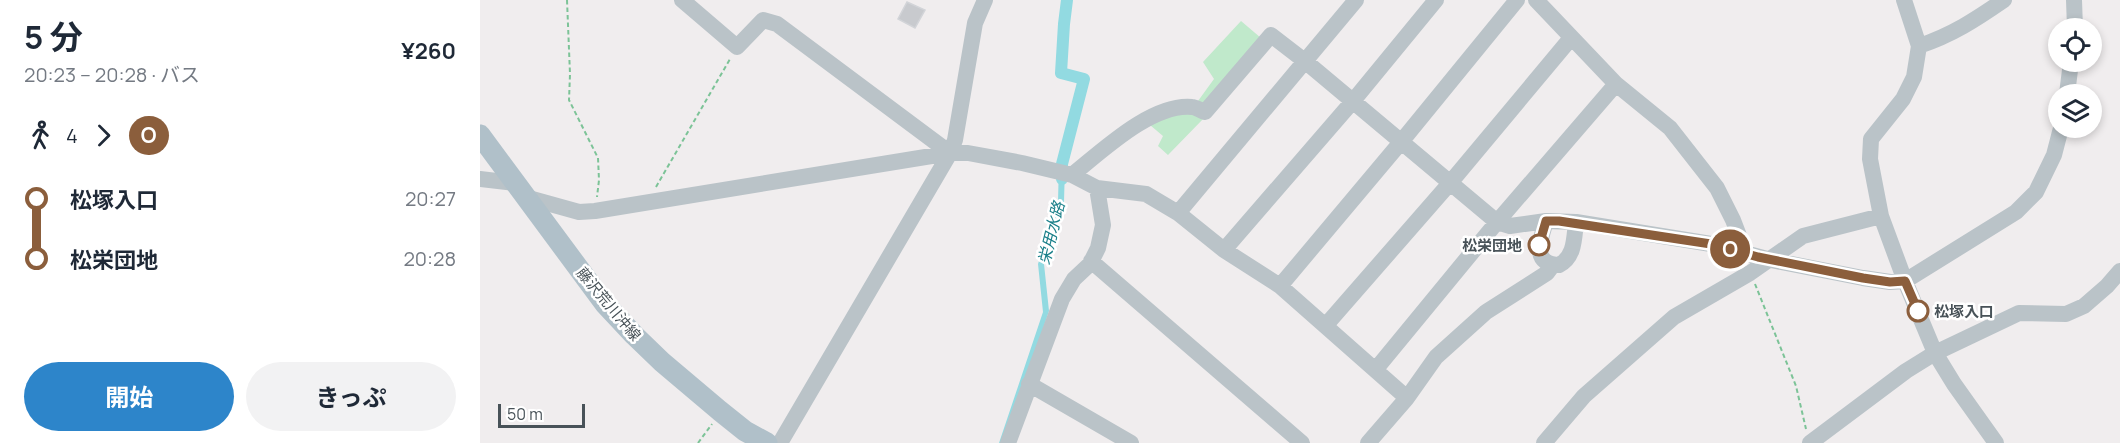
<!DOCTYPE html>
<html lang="ja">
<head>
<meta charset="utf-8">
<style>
	body { margin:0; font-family:Manrope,"Noto Sans JP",sans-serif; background:#f2f2f3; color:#1f2937; height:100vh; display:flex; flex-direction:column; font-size:22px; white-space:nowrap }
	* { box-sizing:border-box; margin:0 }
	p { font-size:20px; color:#747a83 }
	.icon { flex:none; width:33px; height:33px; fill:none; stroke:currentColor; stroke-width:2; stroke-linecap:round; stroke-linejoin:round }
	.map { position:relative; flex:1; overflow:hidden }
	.panel { display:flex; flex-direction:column; background:#fff; width:480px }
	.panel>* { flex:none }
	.badge { padding:0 12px; border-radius:20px; font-size:21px; line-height:39px }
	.controls { position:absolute; left:1568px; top:18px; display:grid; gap:12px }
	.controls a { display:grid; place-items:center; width:54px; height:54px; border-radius:50%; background:#fff; box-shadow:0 3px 9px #0003; font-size:30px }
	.scale { position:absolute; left:18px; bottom:15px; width:87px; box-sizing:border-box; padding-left:6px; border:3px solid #485258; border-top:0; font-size:16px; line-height:21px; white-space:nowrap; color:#485258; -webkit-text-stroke:4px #fff; paint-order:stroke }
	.map>.badge { position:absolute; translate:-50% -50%; box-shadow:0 0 0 3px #fff }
	.legs { display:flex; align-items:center; gap:9px; height:66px; padding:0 24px; font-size:20px }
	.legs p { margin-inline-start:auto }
	.overview { display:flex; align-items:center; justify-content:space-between; height:102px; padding:0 24px }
	h1 { font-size:33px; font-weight:700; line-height:45px }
	.cta { display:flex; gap:12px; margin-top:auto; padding:12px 24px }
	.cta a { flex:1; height:69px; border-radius:36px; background:#2d85ca; color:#fff; font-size:24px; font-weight:700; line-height:69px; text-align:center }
	.cta a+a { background:#f2f2f3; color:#1f2937 }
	ul { padding:0 24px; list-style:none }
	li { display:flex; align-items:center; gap:21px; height:60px; font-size:22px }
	li i { display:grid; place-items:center; width:9px; height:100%; margin:0 8px; background:currentColor }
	li i::after { content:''; width:15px; height:15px; margin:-8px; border:4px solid; border-radius:50%; background:#fff }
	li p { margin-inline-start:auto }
	li:first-child i { background:linear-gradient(#0000 50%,currentColor 0) }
	li:last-child i { background:linear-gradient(currentColor 50%,#0000 0) }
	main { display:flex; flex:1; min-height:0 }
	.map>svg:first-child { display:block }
	.green { fill:#c0e9cb }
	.water { fill:#92dae1 }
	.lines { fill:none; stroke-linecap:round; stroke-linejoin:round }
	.canal { stroke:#92dae1; stroke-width:12 }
	.building { fill:#c8cace; stroke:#d2d4d8; stroke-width:1.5 }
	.path { stroke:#7cc397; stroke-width:2; stroke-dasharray:4.5 3; stroke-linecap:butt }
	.minor { stroke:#bac3c8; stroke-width:16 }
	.major { stroke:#b0c0c9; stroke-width:21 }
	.line-1-casing { stroke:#fff; stroke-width:14 }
	.line-1 { stroke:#8b5e3c; stroke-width:9 }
	.stop-1-dot { fill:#fff; stroke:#8b5e3c; stroke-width:3 }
	.labels { text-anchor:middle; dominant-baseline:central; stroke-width:5; stroke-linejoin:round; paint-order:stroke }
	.stop-label { font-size:15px; font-weight:bold; fill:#485258; stroke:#fff; text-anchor:end }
	.street-label { font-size:15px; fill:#485258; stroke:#fff }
	.water-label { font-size:16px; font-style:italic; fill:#1b808a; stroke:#fff }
</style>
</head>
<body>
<main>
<section class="panel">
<div class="overview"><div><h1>5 分</h1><p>20:23 – 20:28 · バス</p></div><b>¥260</b></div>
<div class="legs"><svg class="icon" aria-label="walk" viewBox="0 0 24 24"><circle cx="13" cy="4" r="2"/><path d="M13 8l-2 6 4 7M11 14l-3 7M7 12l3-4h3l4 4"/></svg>4<svg class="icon" aria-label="forward" viewBox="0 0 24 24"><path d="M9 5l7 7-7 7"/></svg><b class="badge" style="background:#8b5e3c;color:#fff">O</b></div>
<ul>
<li><i style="color:#8b5e3c"></i><b>松塚入口</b><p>20:27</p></li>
<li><i style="color:#8b5e3c"></i><b>松栄団地</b><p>20:28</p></li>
</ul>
<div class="cta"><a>開始</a><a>きっぷ</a></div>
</section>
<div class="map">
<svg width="1640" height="443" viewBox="0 0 1640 443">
	<rect width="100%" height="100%" fill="#f0edee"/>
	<path class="green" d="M761 21 781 38 725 106 718 101 734 79 723 62Z
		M713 111 724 118 688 155 678 146 683 136 670 125 685 115Z"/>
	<path class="water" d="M579 163 585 165 584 202 564 264 569 311 525 443H519L563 312 558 264 578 201Z"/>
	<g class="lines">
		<path class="canal" d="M582 179V164L604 79 581 73 584 24 587 0"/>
	</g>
	<path class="building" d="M427 2 445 10 435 28 418 19Z"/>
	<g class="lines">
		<path class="path" d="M87 0 90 74 89 100 118 158 119 180 117 197
			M176 187 250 59
			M1275 284 1316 386 1326 429
			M218 443 232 424"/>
		<path class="minor" d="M202 0 257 47 283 20 297 24 470 153
			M1424 0 1439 46 1434 77 1423 99 1391 139 1390 159 1401 216 1425 281 1536 212 1556 192 1574 155 1581 128
			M1594 0 1595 28
			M1439 46C1472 35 1495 20 1524 0
			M1136 84 1190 128 1237 188 1253 220 1266 254
			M1587 94 1591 62
			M592 175C622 151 672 103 712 107 716 107 721 111 725 112L791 35 826 62 1017 222 1030 226 1066 221 1096 222 1231 244 1291 260 1383 278 1410 282 1425 281 1455 353 1474 384 1516 443
			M0 179 35 183
			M45 197 99 212 115 211 470 153H488L542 163 592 175 617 188 666 194 698 213 744 250 800 286 927 398
			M698 213 876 0
			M1066 221C1061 238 1050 264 1079 265 1095 257 1094 238 1096 222
			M744 250 873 101 956 0
			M611 261 822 443
			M800 286 921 142 1037 0
			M846 325 970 183 1091 38
			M896 369 1017 222 1136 84 1056 0
			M549 384 651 443
			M300 443 470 153 475 140 495 23 505 0
			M528 443 582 299 594 279 610 264 618 248 623 225 617 188
			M888 443 927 398 956 357 1006 312 1067 273 1073 265
			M1064 443 1104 396 1194 317 1270 273 1323 236 1401 216
			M1330 443 1426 371 1455 353 1539 313 1586 314 1604 306 1627 286 1640 271"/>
		<path class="major" d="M0 135 125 304 154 335 182 362 240 411 265 431 287 443"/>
	</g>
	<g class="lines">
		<g class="line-1-casing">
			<path id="line-1" d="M1059 245 1066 221H1079L1231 244 1278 257 1383 278 1410 282 1425 281 1438 311"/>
		</g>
		<use href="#line-1" class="line-1"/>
	</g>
	<g class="stop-1-dot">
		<circle cx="1059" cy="245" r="10"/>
		<circle cx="1438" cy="311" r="10"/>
	</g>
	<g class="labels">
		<g class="stop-label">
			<text x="1042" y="245">松栄団地</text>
			<text x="1454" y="311" text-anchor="start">松塚入口</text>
		</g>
		<g class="street-label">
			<text transform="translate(129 304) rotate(50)">藤沢荒川沖線</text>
		</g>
		<g class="water-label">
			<text transform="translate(571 233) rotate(-76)">栄用水路</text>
		</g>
	</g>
</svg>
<div class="controls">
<a><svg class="icon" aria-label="locate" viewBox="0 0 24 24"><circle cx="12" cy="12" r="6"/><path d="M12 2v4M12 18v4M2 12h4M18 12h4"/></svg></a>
<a><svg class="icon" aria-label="layers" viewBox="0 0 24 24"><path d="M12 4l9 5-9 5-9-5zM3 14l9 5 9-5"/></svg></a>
</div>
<div class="scale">50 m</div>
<b class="badge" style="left:1250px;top:249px;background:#8b5e3c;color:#fff">O</b>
</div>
</main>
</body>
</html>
